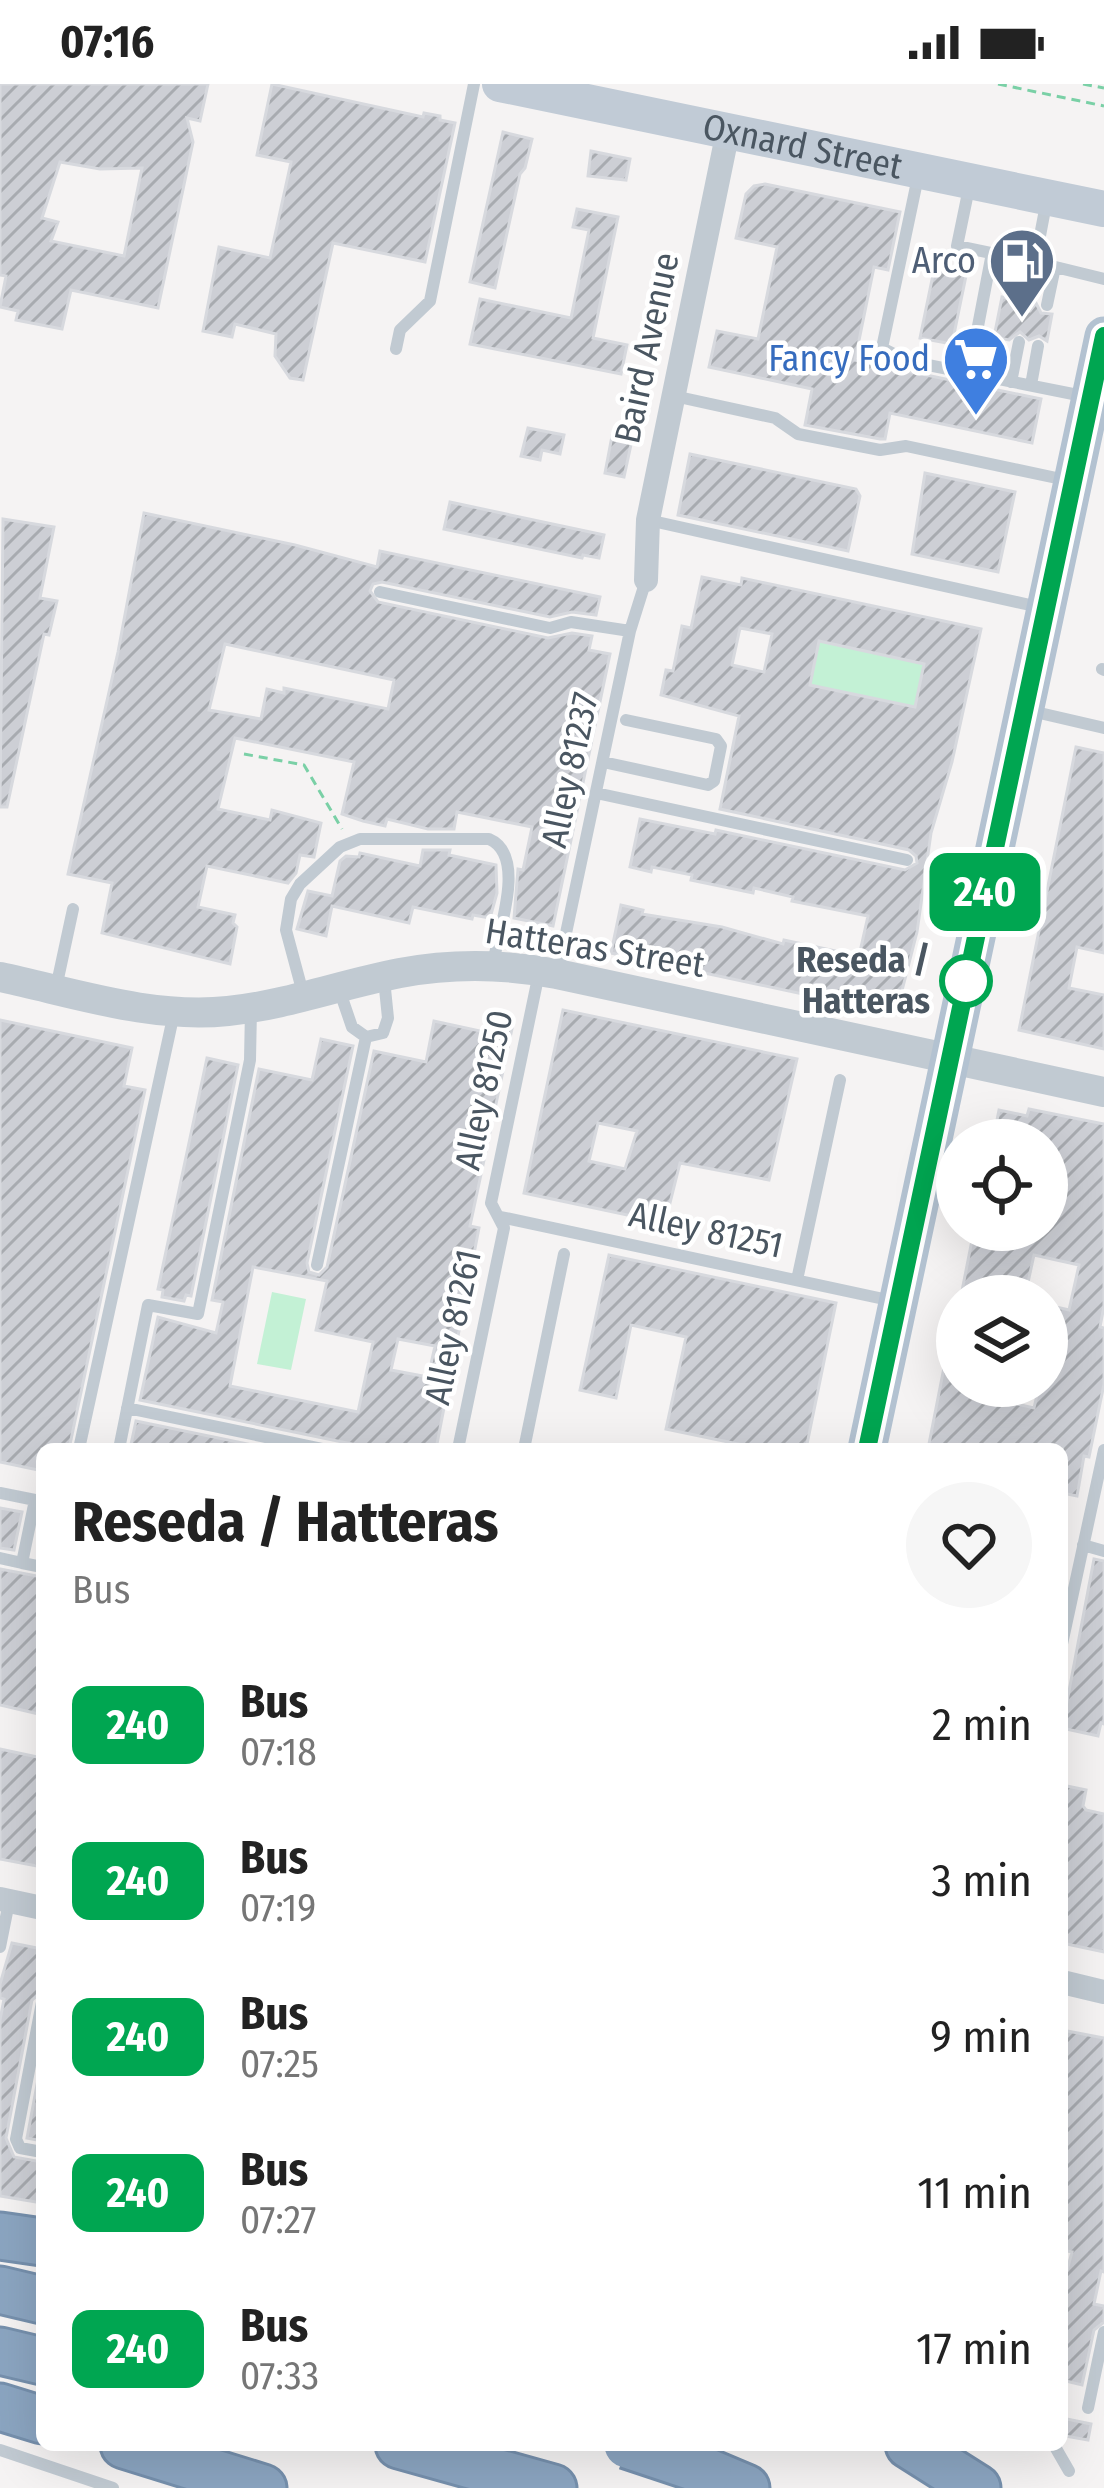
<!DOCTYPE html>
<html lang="en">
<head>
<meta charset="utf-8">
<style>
	body { margin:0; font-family:"Fira Sans Condensed",sans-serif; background:#f6f6f6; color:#222; height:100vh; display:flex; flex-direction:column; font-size:45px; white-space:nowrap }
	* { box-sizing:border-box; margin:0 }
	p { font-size:39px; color:#767676 }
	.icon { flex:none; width:66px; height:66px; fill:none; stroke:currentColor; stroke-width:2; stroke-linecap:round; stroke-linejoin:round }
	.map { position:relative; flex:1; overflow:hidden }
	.drawer { position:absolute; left:36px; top:1359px; width:1032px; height:1008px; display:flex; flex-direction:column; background:#fff; border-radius:18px; box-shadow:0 12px 48px #0002 }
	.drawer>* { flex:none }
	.badge { padding:0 24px; border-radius:18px; font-size:42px; line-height:78px }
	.fabs { position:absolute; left:936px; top:1035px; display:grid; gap:24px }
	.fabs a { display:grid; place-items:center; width:132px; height:132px; border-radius:50%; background:#fff; box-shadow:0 12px 48px #0002; font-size:60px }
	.map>.badge { position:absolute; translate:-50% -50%; box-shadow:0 0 0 6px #fff }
	.round { display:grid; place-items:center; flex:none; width:126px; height:126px; border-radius:63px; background:#f6f6f6 }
	.headline { display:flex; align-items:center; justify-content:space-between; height:204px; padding:0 36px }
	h1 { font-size:57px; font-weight:700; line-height:90px }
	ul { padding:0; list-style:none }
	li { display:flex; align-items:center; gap:36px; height:156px; padding:0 36px }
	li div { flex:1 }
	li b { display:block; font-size:45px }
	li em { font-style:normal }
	li .badge { min-width:132px; font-weight:700; text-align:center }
	.status { display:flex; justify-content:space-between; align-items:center; height:84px; padding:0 60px; background:#fff; direction:ltr }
	.status svg { height:33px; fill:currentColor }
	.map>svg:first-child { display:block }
	.green { fill:#c3f1d5 }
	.building { fill:url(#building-hatch); stroke:#d7d9de; stroke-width:3; fill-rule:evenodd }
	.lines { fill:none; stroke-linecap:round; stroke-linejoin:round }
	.motorway-casing { stroke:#7690ad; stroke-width:51 }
	.path { stroke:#7ad0a6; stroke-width:3; stroke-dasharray:9 6; stroke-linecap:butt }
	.service { stroke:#c1cad2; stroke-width:12 }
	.minor { stroke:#c1cad2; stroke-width:24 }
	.tertiary { stroke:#c1cad2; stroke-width:30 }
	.secondary { stroke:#c1cbd6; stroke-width:36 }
	.primary { stroke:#b3c2d1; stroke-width:39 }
	.motorway { stroke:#8ba5c1; stroke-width:45 }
	.motorway-bridge-casing { stroke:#7690ad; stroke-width:51; stroke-linecap:butt }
	.motorway-bridge { stroke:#8ba5c1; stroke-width:45 }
	.line-casing { stroke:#fff; stroke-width:27 }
	.line { stroke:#00a651; stroke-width:18 }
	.stop-dot { fill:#fff; stroke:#00a651; stroke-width:6 }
	.labels { text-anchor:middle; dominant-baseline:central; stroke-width:9; stroke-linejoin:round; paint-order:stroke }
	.street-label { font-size:36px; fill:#4a5661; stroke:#fff }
	.service-label { font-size:36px; fill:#4e5e75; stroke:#fff; text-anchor:end }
	.shop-label { font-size:36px; fill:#366cbe; stroke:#fff; text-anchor:end }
	.stop-label { font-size:36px; font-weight:bold; fill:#4a5661; stroke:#fff; text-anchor:end }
</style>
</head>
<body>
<div class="status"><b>07:16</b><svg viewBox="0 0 49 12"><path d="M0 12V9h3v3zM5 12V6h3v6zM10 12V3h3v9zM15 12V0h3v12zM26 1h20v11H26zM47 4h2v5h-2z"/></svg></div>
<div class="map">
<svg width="1104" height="2404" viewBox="0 0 1104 2404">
	<defs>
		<pattern id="building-hatch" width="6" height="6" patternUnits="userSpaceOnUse" patternTransform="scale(3)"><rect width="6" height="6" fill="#cdcfd5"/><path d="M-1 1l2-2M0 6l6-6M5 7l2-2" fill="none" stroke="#a8abb0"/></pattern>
	</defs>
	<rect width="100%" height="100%" fill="#f5f3f3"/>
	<path class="green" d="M812 553 924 580 915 623 802 602 816 575Z
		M272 1208 306 1215 291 1286 257 1280Z"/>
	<path class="building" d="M0 0H208L200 37 187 34 193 58 158 224 71 206 62 245 16 236 18 227 0 223 6 192 0 191ZM60 78 100 85 142 84 124 172 51 157 58 138 42 134Z
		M272 0 423 33 424 29 440 32V36L455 39 425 178 333 159 303 296 290 294 275 272 276 250 235 240 232 253 203 247 219 163 270 174 291 78 257 71Z
		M503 48 532 55 525 84 520 90 495 204 470 198Z
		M591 67 630 75 626 96 588 92Z
		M765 100 900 128 888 186 874 183 855 276 1041 315 1032 359 890 329 885 355H880L805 341 812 305 709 283 717 247 758 255 777 163 736 154 746 110 754 102Z
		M577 125 618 133 593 254 627 261 621 290 470 260 480 215 571 234 589 146 573 143Z
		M935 181 967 187 952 260 920 254Z
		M1002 213 1016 215 1023 227H1030L1036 219 1041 229 1052 230 1047 257 1039 252 1029 256 1020 248 1009 256 994 253Z
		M528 344 564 351 560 370 542 366 540 376 521 372Z
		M612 352 632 356 624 393 605 389Z
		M690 370 856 405 860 412 848 467 678 431Z
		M925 389 1015 408 998 488 912 470Z
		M450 418 604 451 599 474 583 471 582 474 444 445Z
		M144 429 295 461 377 483 380 467 600 513 596 531 572 528 550 533 382 498 373 500 370 507 378 518 548 554 572 549 592 552 589 566 610 570 553 842 514 834 518 785 523 786 532 743 457 728 454 745H428L387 735 385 742 363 737 342 730 354 678 235 654 218 725 270 736 272 726 321 739 314 773 300 771 296 789 288 799 207 782 198 823 235 831 233 839 237 843 230 880 102 849 112 799 68 790 118 568ZM225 560 394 596 388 625 284 604V609L267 605 261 635 209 626Z
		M3 435 54 443 40 514 57 517 49 551 44 550 7 723H0Z
		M702 493 741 501 742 494 981 545 952 678 931 749 917 848 896 930 611 869 621 821 643 826 642 830 722 843 783 860 784 856 859 872 868 832 792 817 793 813 754 804 753 809 691 796 692 791 652 783 651 788 630 783 640 735 715 750 716 746 905 786 917 779 916 772 909 766 720 725 739 632 661 611 666 586 673 587 682 542 691 544ZM740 544 772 550 764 588 732 581ZM819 557 924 580 915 623 810 601Z
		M1076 663 1104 669V869L1077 863 1069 904 1104 911V965L1019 946Z
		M423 766H450L449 771 496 781 497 809 490 834 473 831 472 835 413 823 409 839 332 822 326 852 297 845 308 807 332 812 340 777 346 772 359 773 360 769 420 782Z
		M563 926 797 975 769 1096 680 1079 665 1139 524 1109ZM598 1039 637 1047 625 1085 589 1077Z
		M0 936 132 964 124 1002 145 1006 69 1365H42L38 1386 0 1378Z
		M492 936 513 940 470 1142 479 1144 436 1365H376L140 1316 158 1233 216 1249 223 1218 212 1216 259 985 312 996 321 955 353 962 307 1179 309 1188 319 1191 327 1183 374 967 426 978 434 937 489 949ZM253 1183 327 1197 316 1246 373 1258 358 1328 230 1302ZM398 1255 435 1262 428 1293 391 1286Z
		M207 974 238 981 191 1212 186 1211 184 1217 162 1213 163 1206 158 1205Z
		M1029 1025 1104 1040V1222L1100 1243 1104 1244V1300L1089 1373 1084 1372 1077 1412 1062 1409V1365H928L949 1258 957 1259V1302H1007L1004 1317 1034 1324 1039 1302H1047V1221L1069 1226 1079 1181 1034 1171 1025 1212H961L974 1146H1047V1056H993L999 1026 1027 1032Z
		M609 1171 836 1219 806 1365H762L666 1345 686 1253 631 1241 616 1314 580 1306Z
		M136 1337 272 1365H130Z
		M0 1424 22 1428 14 1466 0 1464Z
		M1094 1475 1104 1477V1640L1101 1639 1098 1652 1062 1644Z
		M0 1485 42 1493 39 1630 0 1621Z
		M0 1665 42 1674V1783L0 1775Z
		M1062 1701 1086 1706 1083 1722 1086 1726 1104 1730V1868L1062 1859Z
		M12 1859 42 1865V1908L32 1916 6 2054 14 2073 42 2078V2119L0 2112V1936L4 1915 0 1914V1900Z
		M1062 1946 1104 1954V2188L1101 2187 1094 2220 1104 2222V2238L1094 2246 1082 2301 1062 2296V2205L1072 2168 1062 2166Z
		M42 1974V2057L27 2054Z
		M1062 2334 1091 2340 1088 2356 1065 2352Z"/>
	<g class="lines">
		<g class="motorway-casing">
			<path id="motorway" d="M0 2152 42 2158
				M0 2206 42 2216
				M0 2267 42 2277
				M0 2323 42 2336
				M124 2361 263 2404
				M399 2361 553 2404
				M909 2361 977 2404
				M708 2388 746 2404"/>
		</g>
		<path class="path" d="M998 0 1104 22
			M1083 0 1104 4
			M244 670 304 681 342 745"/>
		<path class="service" d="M919 88 882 264 908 277 1083 312
			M970 99 957 162 1035 178 1047 115
			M1026 217 1035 178 1104 195
			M1047 221 1055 183
			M396 265 400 246 430 217 474 0
			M969 289 992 169
			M1011 298 1019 258
			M1031 301 1038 262
			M674 312 775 334 798 350 880 366 906 362 1066 396
			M648 436 1039 523
			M380 508 550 544 571 538 630 547
			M1102 585 1104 586
			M1031 627 1104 644
			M603 678 708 701 714 697 721 662 716 655 626 636
			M596 709 907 776
			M558 887 630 547 646 496
			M56 904 73 825
			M339 905 352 943 366 953 383 949 388 934 384 895
			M304 913 286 846 291 815 300 800 340 763 360 755H489C527 771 499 846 493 879
			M501 1133 893 1217
			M317 1181 366 953
			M797 1196 840 996
			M127 1324 323 1365
			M79 1365 174 929
			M119 1365 148 1221 198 1230 250 976 251 925
			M458 1365 504 1144 491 1119 539 889
			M524 1365 564 1170
			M0 1409 40 1417
			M35 1416 22 1479 42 1483
			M1083 1461 1104 1467
			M0 1474 22 1479
			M1062 1560 1104 1366
			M0 1863 9 1818
			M42 1918 16 2055 20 2064 42 2068
			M1088 2324 1104 2248
			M1054 2361 1069 2387
			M0 2366 113 2404"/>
		<path class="minor" d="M646 496 648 436 728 47
			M0 1815 42 1824
			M1062 1898 1104 1908"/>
		<path class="tertiary" d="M0 893C75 909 151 935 228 927 287 921 342 900 400 889 453 879 505 880 557 890L1104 1008"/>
		<path class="secondary" id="s1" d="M500 0 1104 125"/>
		<path class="primary" d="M867 1365 1104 252"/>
		<use href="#motorway" class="motorway"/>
		<g class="motorway-bridge-casing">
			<path id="motorway-bridge" d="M627 2361 708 2388"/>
		</g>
		<use href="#motorway-bridge" class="motorway-bridge"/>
	</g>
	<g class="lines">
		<g class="line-casing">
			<path id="line" d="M867 1365 1104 252"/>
		</g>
		<use href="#line" class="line"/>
	</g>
	<defs>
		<g id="fuel-pin" transform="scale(3.45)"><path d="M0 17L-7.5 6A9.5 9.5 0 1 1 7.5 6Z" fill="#5c6f8a" stroke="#fff"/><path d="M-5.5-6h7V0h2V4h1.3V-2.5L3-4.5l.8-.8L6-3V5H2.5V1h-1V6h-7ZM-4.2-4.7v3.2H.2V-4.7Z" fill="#fff"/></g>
		<g id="supermarket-pin" transform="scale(3.45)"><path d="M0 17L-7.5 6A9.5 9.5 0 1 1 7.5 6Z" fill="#3f7fe0" stroke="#fff"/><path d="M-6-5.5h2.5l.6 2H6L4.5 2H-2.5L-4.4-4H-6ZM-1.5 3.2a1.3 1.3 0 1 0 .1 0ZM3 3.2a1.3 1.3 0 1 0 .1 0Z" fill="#fff"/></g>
	</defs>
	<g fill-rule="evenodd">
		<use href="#fuel-pin" x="1022" y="177"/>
		<use href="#supermarket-pin" x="976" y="275"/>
	</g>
	<circle class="stop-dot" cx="966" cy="897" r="24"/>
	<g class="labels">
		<g class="street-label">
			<text stroke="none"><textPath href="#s1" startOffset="309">Oxnard Street</textPath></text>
			<text transform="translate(647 264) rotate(-78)">Baird Avenue</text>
			<text transform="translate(570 686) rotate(-78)">Alley 81237</text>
			<text transform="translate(595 864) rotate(9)">Hatteras Street</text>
			<text transform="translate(484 1006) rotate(-78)">Alley 81250</text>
			<text transform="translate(706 1146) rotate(12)">Alley 81251</text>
			<text transform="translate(453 1243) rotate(-78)">Alley 81261</text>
		</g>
		<g class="service-label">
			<text x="976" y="177">Arco</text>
		</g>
		<g class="shop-label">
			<text x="930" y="275">Fancy Food</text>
		</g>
		<g class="stop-label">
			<text x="930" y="876">Reseda /<tspan x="930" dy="41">Hatteras</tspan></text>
		</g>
	</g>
</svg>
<div class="fabs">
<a><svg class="icon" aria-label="locate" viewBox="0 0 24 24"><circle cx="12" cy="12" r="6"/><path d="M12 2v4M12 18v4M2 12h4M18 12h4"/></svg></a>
<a><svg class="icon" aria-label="layers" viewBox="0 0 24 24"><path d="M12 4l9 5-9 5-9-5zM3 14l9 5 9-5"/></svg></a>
</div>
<b class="badge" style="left:985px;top:808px;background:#00a651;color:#fff">240</b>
<section class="drawer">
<div class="headline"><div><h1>Reseda / Hatteras</h1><p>Bus</p></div><a class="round"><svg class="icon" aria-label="heart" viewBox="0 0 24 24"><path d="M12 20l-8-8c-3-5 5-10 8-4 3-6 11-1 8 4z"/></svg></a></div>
<ul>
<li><span class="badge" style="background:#00a651;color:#fff">240</span><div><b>Bus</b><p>07:18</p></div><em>2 min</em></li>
<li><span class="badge" style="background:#00a651;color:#fff">240</span><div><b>Bus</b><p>07:19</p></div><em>3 min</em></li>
<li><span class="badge" style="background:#00a651;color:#fff">240</span><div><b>Bus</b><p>07:25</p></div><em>9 min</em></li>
<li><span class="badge" style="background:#00a651;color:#fff">240</span><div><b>Bus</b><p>07:27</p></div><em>11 min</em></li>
<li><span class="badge" style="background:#00a651;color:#fff">240</span><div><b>Bus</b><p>07:33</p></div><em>17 min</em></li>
</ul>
</section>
</div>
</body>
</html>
